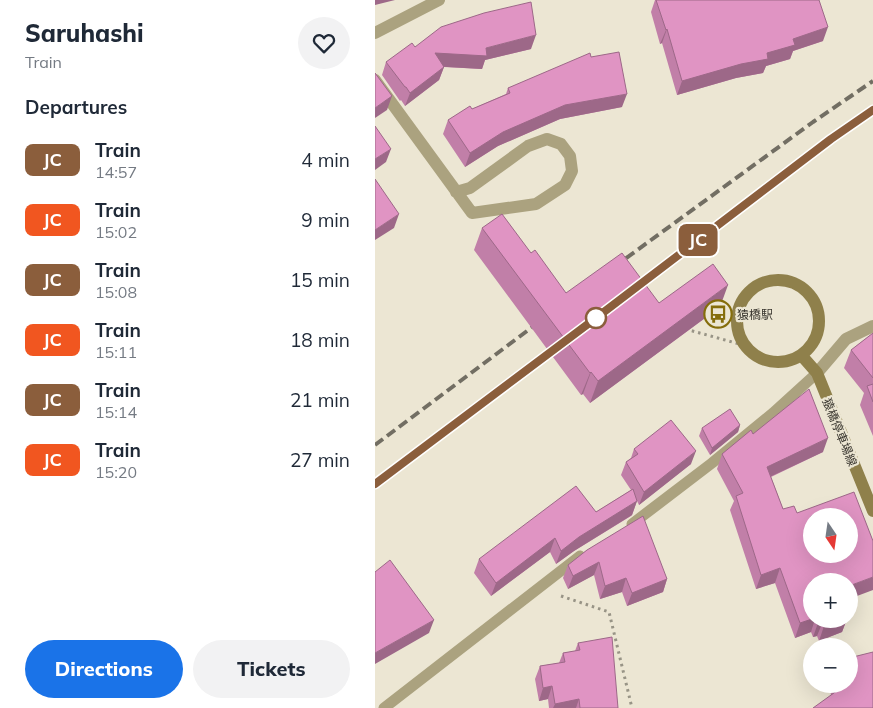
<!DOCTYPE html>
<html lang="en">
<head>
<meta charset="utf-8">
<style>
	body { margin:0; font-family:Mulish,"Noto Sans JP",sans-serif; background:#f2f2f3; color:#1f2937; height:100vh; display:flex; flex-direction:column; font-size:19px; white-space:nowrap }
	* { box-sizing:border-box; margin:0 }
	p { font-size:16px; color:#747a83 }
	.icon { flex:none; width:28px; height:28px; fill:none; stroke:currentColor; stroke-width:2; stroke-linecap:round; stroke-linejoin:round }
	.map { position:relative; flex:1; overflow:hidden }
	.side { display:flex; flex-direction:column; background:#fff; width:375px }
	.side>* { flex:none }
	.badge { padding:0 10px; border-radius:8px; font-size:18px; line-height:32px }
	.needle { width:32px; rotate:167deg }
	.controls { position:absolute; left:428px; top:508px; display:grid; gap:10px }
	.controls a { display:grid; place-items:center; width:55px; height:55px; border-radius:50%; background:#fff; box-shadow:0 5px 20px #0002; font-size:25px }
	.map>.badge { position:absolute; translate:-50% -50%; box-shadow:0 0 0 2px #fff }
	h2 { padding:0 25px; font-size:19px; line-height:45px }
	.round { display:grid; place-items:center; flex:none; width:52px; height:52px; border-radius:26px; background:#f2f2f3 }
	.headline { display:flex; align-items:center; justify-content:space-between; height:85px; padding:0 25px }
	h1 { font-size:24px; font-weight:800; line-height:38px }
	.cta { display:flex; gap:10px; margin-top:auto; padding:10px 25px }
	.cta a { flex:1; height:58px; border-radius:30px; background:#1a73e8; color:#fff; font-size:20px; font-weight:800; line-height:58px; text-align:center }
	.cta a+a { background:#f2f2f3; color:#1f2937 }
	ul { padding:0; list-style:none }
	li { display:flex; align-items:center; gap:15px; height:60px; padding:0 25px }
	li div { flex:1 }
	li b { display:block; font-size:19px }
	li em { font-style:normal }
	li .badge { min-width:55px; font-weight:700; text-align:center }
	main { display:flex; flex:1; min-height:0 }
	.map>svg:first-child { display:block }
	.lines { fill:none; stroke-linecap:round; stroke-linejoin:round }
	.path { stroke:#989486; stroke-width:3; stroke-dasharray:2.5 4; stroke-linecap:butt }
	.service { stroke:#aba27f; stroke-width:11 }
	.minor { stroke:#aba27f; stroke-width:12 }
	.secondary { stroke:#8f804b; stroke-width:12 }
	.rail { stroke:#726e63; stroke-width:4; stroke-dasharray:10 5; stroke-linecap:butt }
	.wall { fill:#c17fa8 }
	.shaded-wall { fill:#9d6888 }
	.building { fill:#e094c3; stroke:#9d6888; fill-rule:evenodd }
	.line-casing { stroke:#fff; stroke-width:11 }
	.line { stroke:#8b5e3c; stroke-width:8 }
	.stop-dot { fill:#fff; stroke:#8b5e3c; stroke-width:2.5 }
	.labels { text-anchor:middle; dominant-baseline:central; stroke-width:4.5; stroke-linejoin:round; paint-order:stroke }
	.poi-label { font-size:12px; fill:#38352e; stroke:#ece6d3; text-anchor:start }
	.street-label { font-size:12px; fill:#38352e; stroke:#ece6d3 }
</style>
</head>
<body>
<main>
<section class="side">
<div class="headline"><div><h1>Saruhashi</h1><p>Train</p></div><a class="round"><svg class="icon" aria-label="heart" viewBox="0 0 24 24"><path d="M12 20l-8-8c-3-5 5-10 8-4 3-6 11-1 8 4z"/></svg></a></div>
<h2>Departures</h2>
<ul>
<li><span class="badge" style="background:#8b5e3c;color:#fff">JC</span><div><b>Train</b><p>14:57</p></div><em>4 min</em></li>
<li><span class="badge" style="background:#f15620;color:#fff">JC</span><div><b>Train</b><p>15:02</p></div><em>9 min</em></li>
<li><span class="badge" style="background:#8b5e3c;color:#fff">JC</span><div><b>Train</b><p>15:08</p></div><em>15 min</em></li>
<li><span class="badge" style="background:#f15620;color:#fff">JC</span><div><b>Train</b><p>15:11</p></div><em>18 min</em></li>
<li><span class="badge" style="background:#8b5e3c;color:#fff">JC</span><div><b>Train</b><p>15:14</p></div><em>21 min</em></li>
<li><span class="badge" style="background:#f15620;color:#fff">JC</span><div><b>Train</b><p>15:20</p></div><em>27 min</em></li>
</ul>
<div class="cta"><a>Directions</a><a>Tickets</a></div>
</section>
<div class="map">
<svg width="498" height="708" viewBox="0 0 498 708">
	<rect width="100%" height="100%" fill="#ece6d3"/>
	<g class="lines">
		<path class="path" d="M312 327 314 330 368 345
			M186 596 234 612 257 708"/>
		<path class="service" d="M257 524 337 463 398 413 442 373
			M9 708 205 556"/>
		<path class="minor" d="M0 33 64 0
			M0 80 97 213 161 204 190 185 197 171 195 156 186 144 172 139 153 146 95 188 81 192
			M442 373 471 339 498 326"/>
		<path class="secondary" d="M362 321a41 41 0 1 1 82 0a41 41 0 1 1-82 0Z
			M427 356 442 373 498 511"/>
		<path class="rail" d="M239 267 438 122 498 81
			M258 290 457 139 498 110
			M0 445 168 319
			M0 484 186 344"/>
	</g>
	<path class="wall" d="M280 0H444L448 41 418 51 415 59 391 66 388 73 361 78 302 95 287 43 285 44 276 12Z
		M40 47 156 49 110 60 107 69 69 67 64 80 30 106 26 100 25 101 7 75 11 62Z
		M216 57 247 107 185 119 123 146 90 167 68 134 73 120 97 109 131 94 133 88Z
		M107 228 191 293 284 303 345 307 215 403 208 394 206 395 99 250Z
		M498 333V436L485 405 489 393 469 368 476 350Z
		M365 425 363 432 335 455 324 436 327 428Z
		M378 434 448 452 396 477 408 509 422 513 474 581 436 619H472L467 632 444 641 442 636 438 637 436 632 420 638 400 583 381 589 355 510 359 501 342 469 347 454Z
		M259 449 316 464 264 505 262 501 257 515 256 516 199 551 181 564 175 552 116 596 99 573 104 559 221 512 256 490 246 475 251 462 256 458Z
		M212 550 292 579 288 592 252 606 247 592 225 599 219 575 193 589 188 578 193 565Z
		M203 643 243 708H174L173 699 164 701 160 679 165 666 184 663 188 653 200 651Z
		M454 684H474L498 708 456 695Z"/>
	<path class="shaded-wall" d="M0 0H20L0 5Z
		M453 27 448 41 418 51 415 59 391 66 388 73 361 78 302 95 307 81 392 53 418 39Z
		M292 29 287 43 285 44 291 30Z
		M161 35 156 49 110 60 107 69 55 66 60 53 111 48Z
		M69 67 64 80 30 106 35 93Z
		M252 94 247 107 185 119 123 146 90 167 95 153 128 132 190 105Z
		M17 96 12 110 0 118V108Z
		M16 149 11 162 0 170V159Z
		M24 214 19 228 0 240V230Z
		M353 285 345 307 215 403 223 381Z
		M216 372 208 394 206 395 215 373Z
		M365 425 363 432 335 455 337 448Z
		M453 438 448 452 386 481 392 467Z
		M321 451 316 464 264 505 269 492Z
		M262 501 257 515 199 551 181 564 186 551 204 537Z
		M180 538 175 552 116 596 121 583Z
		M224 562 219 575 193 589 198 576Z
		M405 568 400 583 381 589 386 575Z
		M498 577V590L474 599V586Z
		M251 578 247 592 225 599 230 586Z
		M292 579 288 592 252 606 257 593Z
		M437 619H440L436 632 420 638 425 623Z
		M468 619H472L467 632 444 641 449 626Z
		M59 620 54 633 0 664V653Z
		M448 621 442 636 438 637 443 623Z
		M177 686 173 699 164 701 168 688Z
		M204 699 201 708H178L180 704Z"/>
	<path class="building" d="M281 0H444L453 27 418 39 420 45 392 53 393 59 366 64 307 81 292 29 291 30Z
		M156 2 161 35 111 48 112 56 60 53 69 67 35 93 31 87H30L11 62 37 43 40 47 66 27 109 13Z
		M244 52 252 94 190 105 128 132 95 153 73 120 95 106 97 109 135 93 133 88 215 53 216 57Z
		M0 73 17 96 0 108Z
		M0 126 16 149 0 159Z
		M0 179 24 214 0 230Z
		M127 214 156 253 160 250 191 293 247 253 284 303 338 264 353 285 223 381 216 372 215 373 107 228Z
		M498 333V378L476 350Z
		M498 384V402L492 386Z
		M434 389 453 438 392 467 408 509 419 506 422 513 479 492 498 541V577L474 586V581H436L437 619 425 623 405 568 386 575 361 496 368 493 347 454 376 430 378 434ZM436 516H474V554H436Z
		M355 409 365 425 337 448 327 428Z
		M296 420 321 451 269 492 251 462 263 454 259 449Z
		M201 486 221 512 258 489 262 501 204 537 186 551 180 538 121 583 104 559Z
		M268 516 292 579 257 593 251 578 230 586 224 562 198 576 193 565 212 550Z
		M15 560 59 620 0 653V572Z
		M442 619H468L449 626 448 621 443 623Z
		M237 637 243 708H205L204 699 180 704 177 686 168 688 165 666 190 662 188 653 205 650 203 643Z
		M498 652V708H438L463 690 462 684H474V658Z"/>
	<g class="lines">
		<g class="line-casing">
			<path id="line" d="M0 484 217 321 456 139 498 110"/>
		</g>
		<use href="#line" class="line"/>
	</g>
	<defs>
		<g id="bus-ring" transform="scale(1.4375)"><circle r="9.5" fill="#ece6d3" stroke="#856d0b" stroke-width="1.5"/><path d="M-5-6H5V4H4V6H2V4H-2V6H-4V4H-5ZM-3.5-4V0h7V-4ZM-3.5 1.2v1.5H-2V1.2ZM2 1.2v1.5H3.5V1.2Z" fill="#856d0b"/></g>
	</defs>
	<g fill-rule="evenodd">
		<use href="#bus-ring" x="343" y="314"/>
	</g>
	<circle class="stop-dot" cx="221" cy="318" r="10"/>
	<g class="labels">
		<g class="poi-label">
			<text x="362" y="314">猿橋駅</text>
		</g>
		<g class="street-label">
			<text transform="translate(465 432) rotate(68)">猿橋停車場線</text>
		</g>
	</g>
</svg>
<div class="controls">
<a><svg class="needle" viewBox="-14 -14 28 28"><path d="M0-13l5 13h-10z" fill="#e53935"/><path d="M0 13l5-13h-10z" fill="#747a83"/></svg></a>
<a>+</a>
<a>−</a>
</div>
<b class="badge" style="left:323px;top:240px;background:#8b5e3c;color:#fff">JC</b>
</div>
</main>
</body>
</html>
